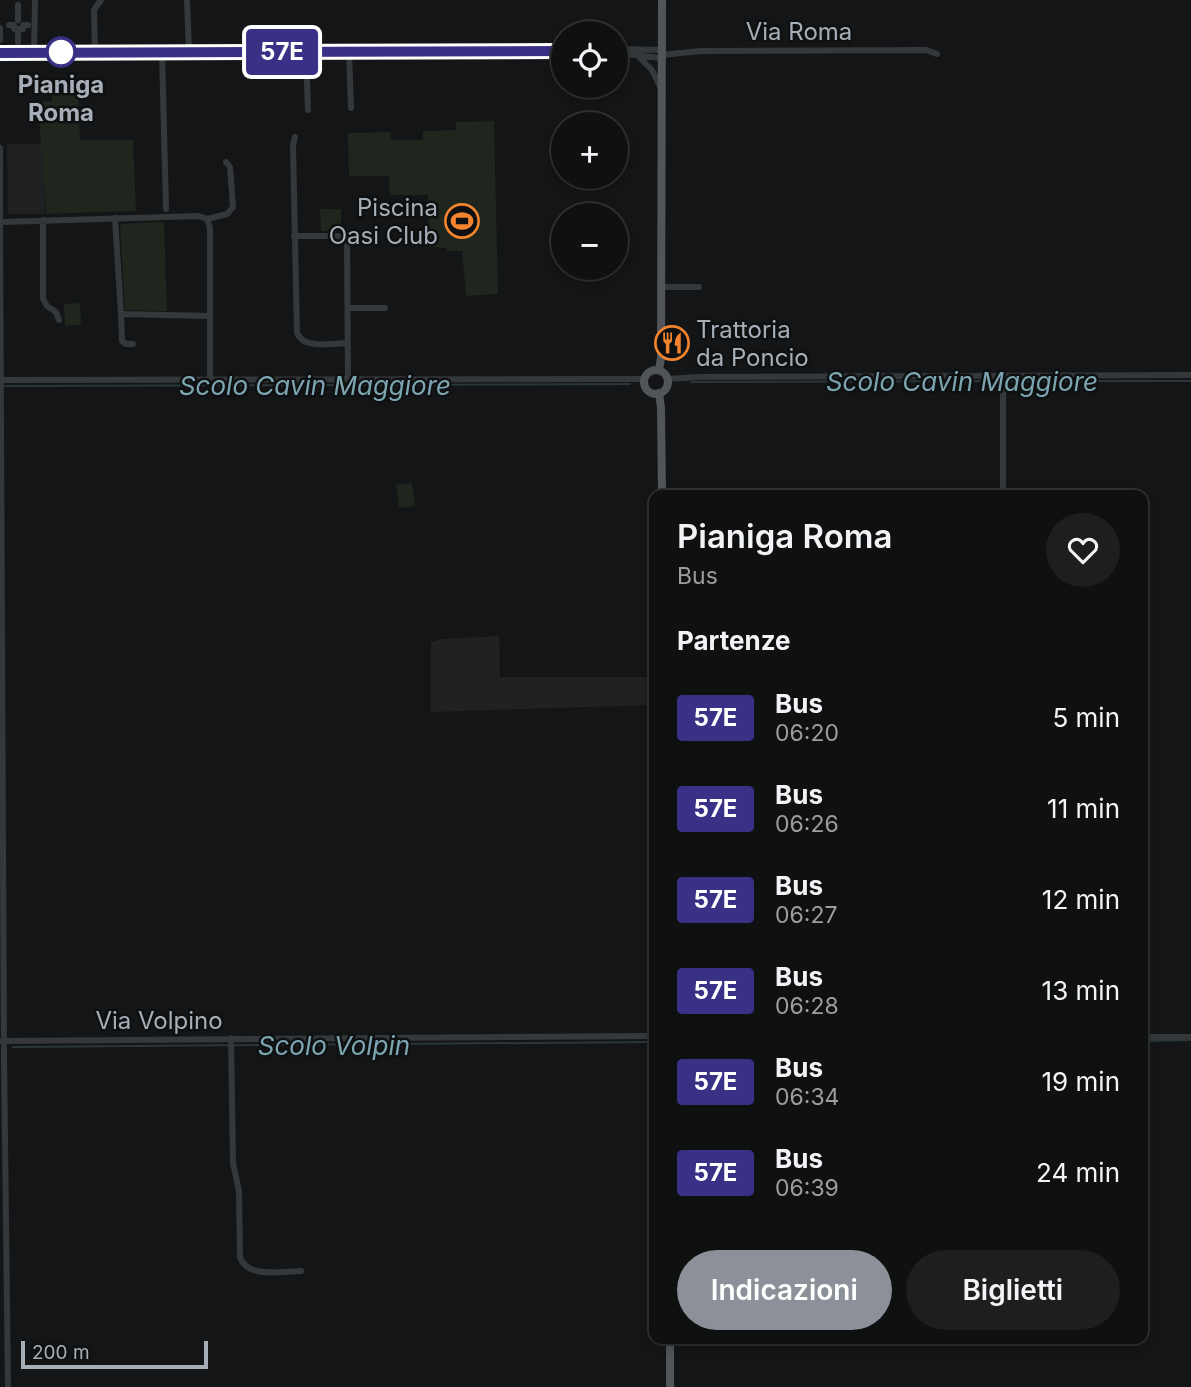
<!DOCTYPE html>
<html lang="it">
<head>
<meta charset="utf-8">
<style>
	body { margin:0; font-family:Inter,sans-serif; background:#1d1e1e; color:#f1f3f6; height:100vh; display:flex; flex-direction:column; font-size:26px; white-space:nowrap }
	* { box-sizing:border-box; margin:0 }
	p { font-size:23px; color:#9b9d9f }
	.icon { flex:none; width:38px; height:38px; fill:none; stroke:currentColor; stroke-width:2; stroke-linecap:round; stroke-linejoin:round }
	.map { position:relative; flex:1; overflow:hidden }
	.panel { position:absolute; left:649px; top:490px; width:499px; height:854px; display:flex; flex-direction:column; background:#0f1010; border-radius:14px; box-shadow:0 4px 10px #0003,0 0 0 2px #2f3030 }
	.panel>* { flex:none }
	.badge { padding:0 14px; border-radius:5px; font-size:24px; line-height:46px }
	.tools { position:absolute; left:551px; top:21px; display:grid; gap:14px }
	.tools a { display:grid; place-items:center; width:77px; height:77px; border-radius:50%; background:#0f1010; box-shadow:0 4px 10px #0003,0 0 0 2px #2f3030; font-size:35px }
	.scale { position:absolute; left:21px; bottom:18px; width:187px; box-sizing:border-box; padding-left:7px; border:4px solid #a6afb7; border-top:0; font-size:19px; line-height:24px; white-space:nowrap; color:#a6afb7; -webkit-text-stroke:5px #0f1011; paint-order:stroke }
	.map>.badge { position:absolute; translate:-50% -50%; box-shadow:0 0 0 4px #fff }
	h2 { padding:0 28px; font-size:26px; line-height:63px }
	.round { display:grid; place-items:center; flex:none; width:74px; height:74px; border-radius:37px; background:#1d1e1e }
	.headline { display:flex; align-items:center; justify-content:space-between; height:119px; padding:0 28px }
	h1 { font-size:33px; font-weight:600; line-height:52px }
	.cta { display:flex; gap:14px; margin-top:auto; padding:14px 28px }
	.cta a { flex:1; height:80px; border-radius:42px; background:#8c9099; color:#fff; font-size:28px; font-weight:600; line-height:80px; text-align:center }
	.cta a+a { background:#1d1e1e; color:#f1f3f6 }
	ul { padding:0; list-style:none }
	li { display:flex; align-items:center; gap:21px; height:91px; padding:0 28px }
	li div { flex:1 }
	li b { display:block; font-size:26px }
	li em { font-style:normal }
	li .badge { min-width:77px; font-weight:700; text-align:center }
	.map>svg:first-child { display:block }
	.built { fill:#202123 }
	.green { fill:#1f261e }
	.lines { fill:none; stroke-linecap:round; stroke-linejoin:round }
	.stream { stroke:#2a373a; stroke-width:2 }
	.minor { stroke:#35383b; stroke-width:6 }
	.major { stroke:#51555a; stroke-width:8 }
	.line-casing { stroke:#fff; stroke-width:16 }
	.line { stroke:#393185; stroke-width:10 }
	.stop-dot { fill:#fff; stroke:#393185; stroke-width:3.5 }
	.labels { text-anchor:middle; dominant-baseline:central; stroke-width:5; stroke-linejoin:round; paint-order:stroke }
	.street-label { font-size:24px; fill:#a6afb7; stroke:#0f1011 }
	.stop-label { font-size:24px; font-weight:bold; fill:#a6afb7; stroke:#0f1011 }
	.poi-label { font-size:24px; fill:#a6afb7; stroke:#0f1011; text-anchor:end }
	.water-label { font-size:26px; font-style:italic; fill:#7ca5b2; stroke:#0f1011 }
</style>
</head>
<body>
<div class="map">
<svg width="1191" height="1387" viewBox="0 0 1191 1387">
	<rect width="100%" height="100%" fill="#141516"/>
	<path class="built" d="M7 144H42L45 214H8Z
		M499 636 500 677H654V705L431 712V642L442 639Z"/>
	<path class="green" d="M52 90 78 91 80 140H133L136 211 46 214 38 102 52 101Z
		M494 121 498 294 466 296 462 251H447V248L429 247 428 195H390L389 176H349L348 133 391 132V140H423V131L456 130V122Z
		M320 209H341V231H321Z
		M164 222 167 311 125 310 120 224Z
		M80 303 81 325 65 326 64 304Z
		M412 483 415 506 399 508 396 485Z"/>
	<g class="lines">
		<path class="stream" d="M1007 381H1191
			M691 382 1001 381
			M5 386 630 384
			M1143 1041 1191 1040
			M13 1047 654 1042"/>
		<path class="minor" d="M187 0 189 52
			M18 5V20
			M9 25H14V29H23V25H28
			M0 28V40
			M18 42V29
			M618 49 661 50
			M95 52 94 10 101 0
			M162 52 166 209
			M306 52 308 110
			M349 52 351 108
			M0 53 564 51
			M34 53 35 0
			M616 53 661 58
			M661 55 701 51 926 50 937 54
			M640 58 652 70 661 89
			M295 137 293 145 297 333C304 350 332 343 348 343
			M0 148V218
			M115 218 121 314 210 316
			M0 219 4 1057 8 1387
			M207 219 227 214 233 207 230 167 226 162
			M43 220V299L47 306 56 312 59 320
			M2 222 199 216 207 219 210 228V380
			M294 236H338L347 242 348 380
			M662 287H699
			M348 308H385
			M121 314 122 341 126 344H133
			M1003 376V495
			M667 379 699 377 1191 375
			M0 380 644 379
			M1143 1037H1191
			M231 1038 233 1163 239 1191 240 1257C247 1279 282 1271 301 1271
			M2 1041 654 1036"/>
		<path class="major" d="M659 370 661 358 662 0
			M644 382a12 12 0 1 1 24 0a12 12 0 1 1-24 0Z
			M659 393 661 408 662 495
			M670 1339V1387"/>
	</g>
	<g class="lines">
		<g class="line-casing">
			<path id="line" d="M0 53 564 51"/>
		</g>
		<use href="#line" class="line"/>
	</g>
	<defs>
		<g id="stadium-ring" transform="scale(1.75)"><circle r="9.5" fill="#0f1011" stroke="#f4842e" stroke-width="1.5"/><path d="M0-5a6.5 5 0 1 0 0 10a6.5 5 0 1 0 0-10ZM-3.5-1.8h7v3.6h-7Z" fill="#f4842e"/></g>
		<g id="restaurant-ring" transform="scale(1.75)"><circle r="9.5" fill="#0f1011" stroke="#f4842e" stroke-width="1.5"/><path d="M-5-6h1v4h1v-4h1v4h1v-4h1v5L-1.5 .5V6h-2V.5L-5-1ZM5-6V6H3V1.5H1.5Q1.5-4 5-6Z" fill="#f4842e"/></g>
	</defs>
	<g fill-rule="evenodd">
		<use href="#stadium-ring" x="462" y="221"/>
		<use href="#restaurant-ring" x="672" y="343"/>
	</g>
	<circle class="stop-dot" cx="61" cy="52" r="14"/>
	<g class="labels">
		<g class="street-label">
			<text x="799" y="31">Via Roma</text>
			<text x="159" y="1020">Via Volpino</text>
		</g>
		<g class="stop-label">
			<text x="61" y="84">Pianiga<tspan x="61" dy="28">Roma</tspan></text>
		</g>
		<g class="poi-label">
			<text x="438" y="207">Piscina<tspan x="438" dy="28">Oasi Club</tspan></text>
			<text x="696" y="329" text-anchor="start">Trattoria<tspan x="696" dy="28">da Poncio</tspan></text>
		</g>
		<g class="water-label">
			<text x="962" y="381">Scolo Cavin Maggiore</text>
			<text x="315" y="385">Scolo Cavin Maggiore</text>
			<text x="334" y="1045">Scolo Volpin</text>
		</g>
	</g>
</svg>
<div class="tools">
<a><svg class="icon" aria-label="locate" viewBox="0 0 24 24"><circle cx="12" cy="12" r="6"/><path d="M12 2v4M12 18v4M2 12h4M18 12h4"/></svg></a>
<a>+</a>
<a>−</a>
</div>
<div class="scale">200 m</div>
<b class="badge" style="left:282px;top:52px;background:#393185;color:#fff">57E</b>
<section class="panel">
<div class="headline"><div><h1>Pianiga Roma</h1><p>Bus</p></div><a class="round"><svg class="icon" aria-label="heart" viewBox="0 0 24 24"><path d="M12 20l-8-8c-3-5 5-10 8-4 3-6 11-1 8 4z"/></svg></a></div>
<h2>Partenze</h2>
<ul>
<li><span class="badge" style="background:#393185;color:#fff">57E</span><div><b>Bus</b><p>06:20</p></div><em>5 min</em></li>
<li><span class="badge" style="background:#393185;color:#fff">57E</span><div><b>Bus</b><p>06:26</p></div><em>11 min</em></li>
<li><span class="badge" style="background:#393185;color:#fff">57E</span><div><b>Bus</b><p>06:27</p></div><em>12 min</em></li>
<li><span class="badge" style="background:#393185;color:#fff">57E</span><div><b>Bus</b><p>06:28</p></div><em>13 min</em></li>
<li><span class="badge" style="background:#393185;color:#fff">57E</span><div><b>Bus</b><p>06:34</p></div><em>19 min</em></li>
<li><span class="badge" style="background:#393185;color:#fff">57E</span><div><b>Bus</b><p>06:39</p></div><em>24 min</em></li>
</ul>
<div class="cta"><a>Indicazioni</a><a>Biglietti</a></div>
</section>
</div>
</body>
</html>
